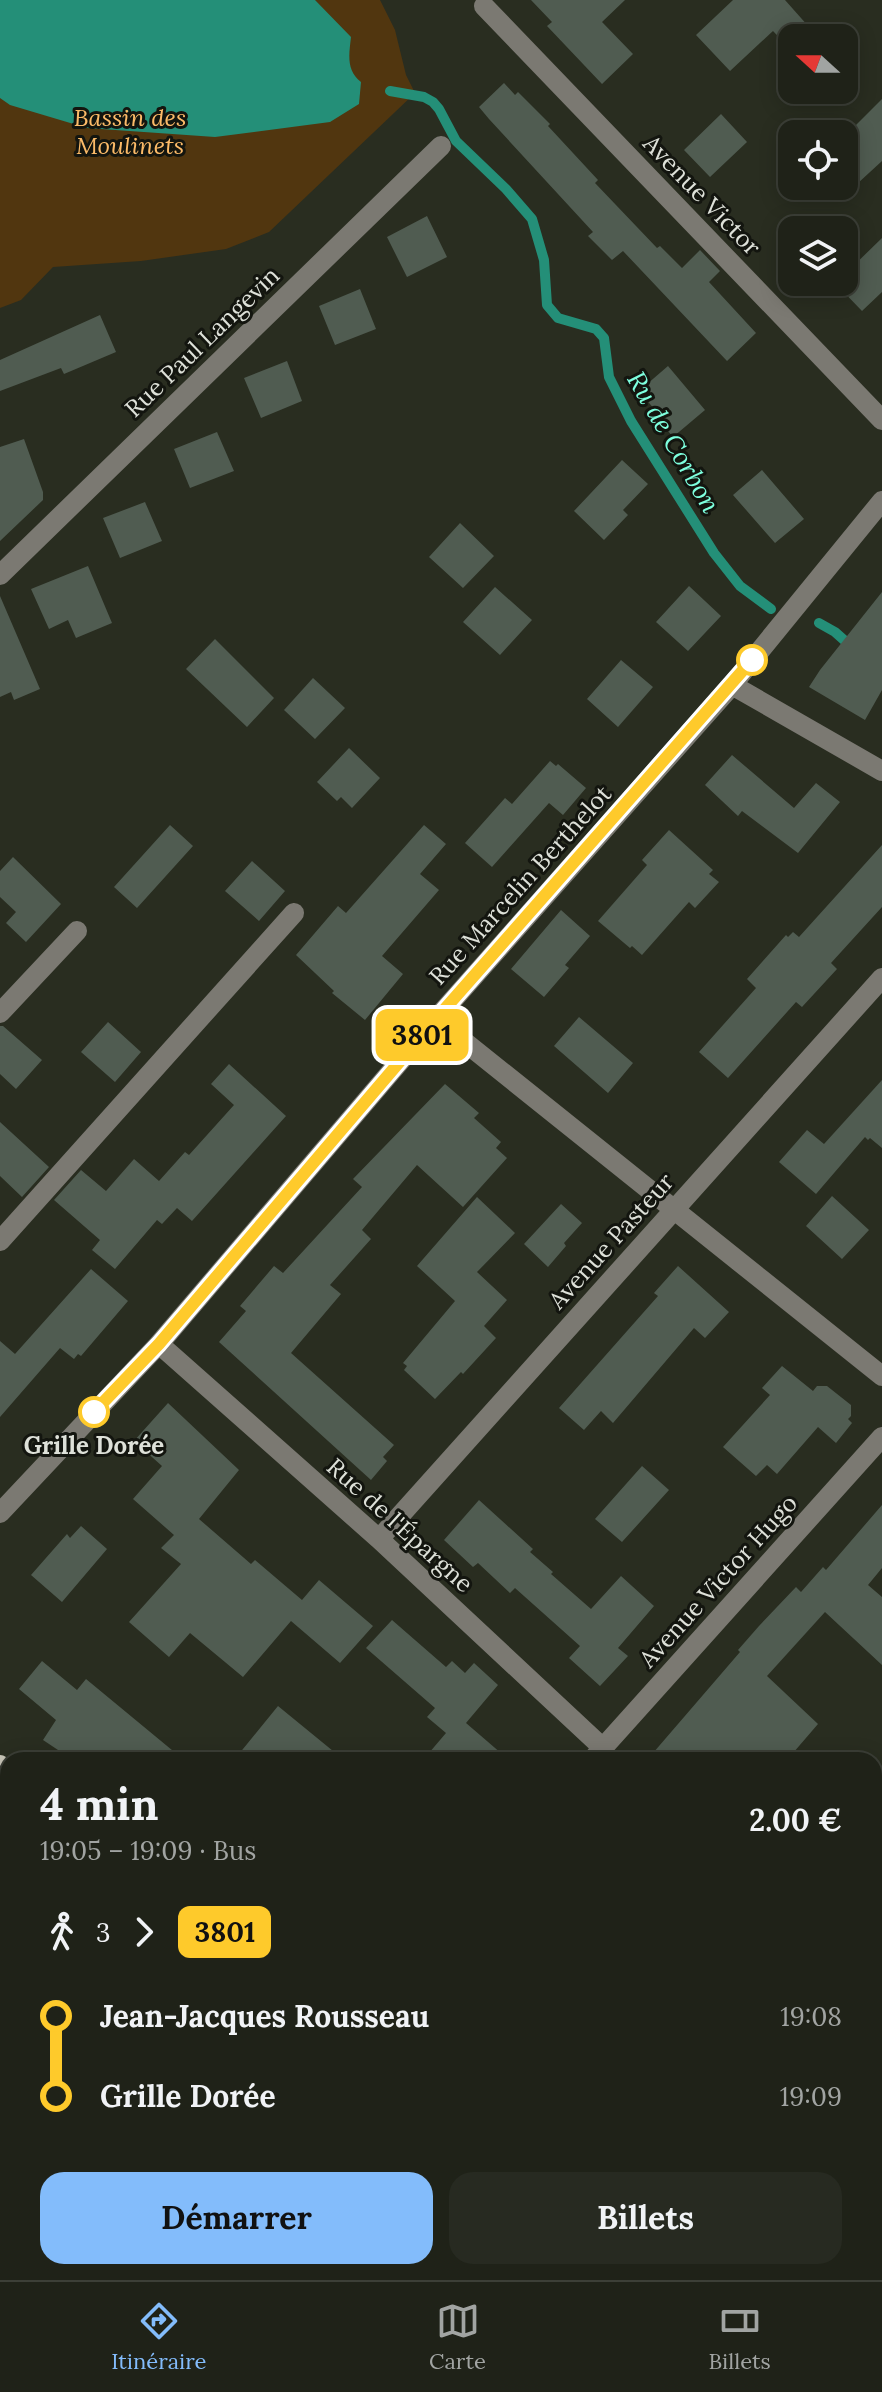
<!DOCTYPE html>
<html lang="fr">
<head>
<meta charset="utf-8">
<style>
	body { margin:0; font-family:Lora,serif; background:#272a21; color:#f1f3f6; height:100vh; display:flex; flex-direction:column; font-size:30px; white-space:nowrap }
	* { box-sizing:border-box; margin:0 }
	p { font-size:26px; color:#a1a4a2 }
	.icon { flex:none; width:44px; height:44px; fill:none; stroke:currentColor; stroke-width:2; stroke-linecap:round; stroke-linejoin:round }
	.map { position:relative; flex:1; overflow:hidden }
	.side { position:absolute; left:0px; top:1752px; width:882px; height:528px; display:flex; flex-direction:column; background:#1f2218; border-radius:24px 24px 0 0; box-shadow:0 4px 20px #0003,0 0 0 2px #3c3f37 }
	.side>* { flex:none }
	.badge { padding:0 16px; border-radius:12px; font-size:28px; line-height:52px }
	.needle { width:52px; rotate:291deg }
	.tools { position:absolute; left:778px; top:24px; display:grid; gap:16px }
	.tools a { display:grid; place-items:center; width:80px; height:80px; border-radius:16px; background:#1f2218; box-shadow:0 4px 20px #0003,0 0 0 2px #3c3f37; font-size:40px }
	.map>.badge { position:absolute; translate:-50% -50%; box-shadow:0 0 0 4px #fff }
	.legs { display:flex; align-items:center; gap:12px; height:88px; padding:0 40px; font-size:26px }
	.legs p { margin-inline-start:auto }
	.head { display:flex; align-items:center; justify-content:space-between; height:136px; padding:0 40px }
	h1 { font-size:44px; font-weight:700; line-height:60px }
	.action { display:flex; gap:16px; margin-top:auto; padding:16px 40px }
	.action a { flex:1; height:92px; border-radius:24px; background:#83bcfb; color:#111; font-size:32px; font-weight:700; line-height:92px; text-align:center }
	.action a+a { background:#272a21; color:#f1f3f6 }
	ul { padding:0 40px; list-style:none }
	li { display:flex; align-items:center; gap:28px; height:80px; font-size:30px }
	li i { display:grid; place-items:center; width:12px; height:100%; margin:0 10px; background:currentColor }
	li i::after { content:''; width:20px; height:20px; margin:-10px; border:6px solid; border-radius:50%; background:#1f2218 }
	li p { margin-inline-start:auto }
	li:first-child i { background:linear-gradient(#0000 50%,currentColor 0) }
	li:last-child i { background:linear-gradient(currentColor 50%,#0000 0) }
	.tabs { display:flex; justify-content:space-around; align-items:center; height:112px; border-top:2px solid #3c3f37; background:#1f2218; font-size:22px; color:#a1a4a2 }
	.tabs a { display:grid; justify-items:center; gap:4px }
	.tabs .on { color:#83bcfb }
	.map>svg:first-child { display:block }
	.green { fill:#51360f }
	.water { fill:#248f78 }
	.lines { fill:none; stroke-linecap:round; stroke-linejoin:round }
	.stream { stroke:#248f78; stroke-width:10 }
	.building { fill:#505c51 }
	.minor { stroke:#7b7972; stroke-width:20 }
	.major { stroke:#cac7b9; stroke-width:20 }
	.line-1-casing { stroke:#fff; stroke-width:18 }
	.line-1 { stroke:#feca2b; stroke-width:12 }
	.stop-1-dot { fill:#fff; stroke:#feca2b; stroke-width:4 }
	.labels { text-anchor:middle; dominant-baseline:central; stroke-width:6; stroke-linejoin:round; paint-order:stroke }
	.park-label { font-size:24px; font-style:italic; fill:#fcbb68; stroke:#13150f }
	.street-label { font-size:24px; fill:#dee1d9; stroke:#13150f }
	.stop-label { font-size:24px; font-weight:bold; fill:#dee1d9; stroke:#13150f }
	.water-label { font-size:26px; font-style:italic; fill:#7effde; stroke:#13150f }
</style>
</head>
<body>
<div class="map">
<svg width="882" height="2280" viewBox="0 0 882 2280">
	<rect width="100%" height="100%" fill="#292d20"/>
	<path class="green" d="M0 0H380L395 30 406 75 415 93 269 232 226 249 141 261 53 267 21 300 0 308Z"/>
	<path class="water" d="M0 0H315L351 37C349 55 346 70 361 82L359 104 330 122 215 137 87 128 10 105 0 98Z"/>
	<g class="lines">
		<path class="stream" d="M390 91 424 97 433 102 439 109 456 141 506 189 532 219 544 260 547 305 558 318 596 329 604 338 609 377 631 421 714 553 740 586 771 609
			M819 623 835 632 853 648"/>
	</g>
	<path class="building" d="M531 0H625L602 22 633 54 602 84 547 26 552 22Z
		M733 0H785L809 27 797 38H792V43L788 47 773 31 730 71 696 35Z
		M504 83 515 95 518 92 550 124 548 126 598 180 595 183 657 248 660 246 682 268 700 250 720 271 709 282 756 333 727 361 623 251 612 260 588 236 593 232 489 119 479 107Z
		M882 99V161L845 195V136Z
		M721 114 747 142 710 177 684 150Z
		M427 216 447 257 407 277 387 237Z
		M882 238V292L862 311 835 283 844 282V275Z
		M360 289 376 329 335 345 319 306Z
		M100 315 116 352 64 374 61 368 0 391V360Z
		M287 361 302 401 261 418 244 378Z
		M668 366 705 410 673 437 652 412 655 410 639 391Z
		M217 432 234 471 190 488 174 449Z
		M24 439 43 492V500L0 541V447Z
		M622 460 648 484 623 510 628 515 604 540 574 511Z
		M762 470 804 519 775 543 733 495Z
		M145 502 162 541 120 558 103 518Z
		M460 523 494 556 463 588 429 557Z
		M88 566 112 623 76 638 68 620 49 629 31 589Z
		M689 586 721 616 688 651 656 622Z
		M495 587 532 620 500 655 463 622Z
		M882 592V690L865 720 809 687 820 670Z
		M0 596 40 689 14 700 11 692 0 697Z
		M215 639 274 698 247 727 186 669Z
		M621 660 653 687 618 727 587 699Z
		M313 678 345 708 315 739 284 710Z
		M349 748 380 778 352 808 341 797 337 801 317 782Z
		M732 755 794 808 816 783 840 802 798 853 742 811 738 816 705 785Z
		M550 761 556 766 558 764 586 788 563 815 549 803 492 867 465 843 505 798 512 804Z
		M170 825 193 846 137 908 114 887Z
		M424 825 446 844 420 874 439 890 382 956 403 974 365 1020 332 993 334 991 296 955 338 906 346 913Z
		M669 830 713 870 709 874 719 882 695 908 689 902 642 955 632 946 630 948 598 921 647 865 642 860Z
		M882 845V907L831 963 837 969 802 1007 796 1002 728 1078 699 1052 756 988 747 979 786 935 788 937 793 932 799 937Z
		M13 857 61 904 26 942 6 923 16 912 0 897V871Z
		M252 861 285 891 259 921 225 891Z
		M561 910 590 936 565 965 569 968 544 997 511 969Z
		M579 1017 633 1063 608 1093 554 1046Z
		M108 1022 141 1052 115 1082 81 1052Z
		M3 1026 42 1060 16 1089 0 1074V1026Z
		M229 1064 286 1116 192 1221 177 1208 162 1224 157 1220 115 1269 92 1250 100 1240 54 1200 81 1170 106 1191 134 1159 159 1181 185 1152 189 1155 234 1105 211 1084Z
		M882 1080V1148L870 1138 868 1140 865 1137 816 1194 779 1162 807 1130 824 1144Z
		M445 1084 479 1113 474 1118 501 1142 496 1148 507 1158 463 1207 417 1165 362 1230 371 1239 330 1285 341 1294 291 1353 394 1445 383 1457 387 1461 371 1480 219 1342 246 1311 240 1306 274 1266 283 1273 362 1187 353 1179Z
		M0 1122 49 1167 22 1197 0 1176Z
		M832 1196 869 1230 842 1259 806 1226Z
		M477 1197 515 1233 477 1272 507 1300 484 1326 496 1338 463 1374 461 1372 435 1399 404 1370 407 1366 403 1363 455 1301 417 1266Z
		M561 1204 582 1223 564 1243 566 1246 548 1267 524 1244Z
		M678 1266 729 1312 705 1338 694 1328 613 1423 601 1411 584 1430 559 1408 658 1296 654 1293Z
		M91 1269 128 1301 81 1356 78 1354 74 1359 60 1348 0 1417V1341L15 1354Z
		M782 1366 813 1391 817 1386H827L851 1405V1416L848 1419 852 1423 836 1443 818 1427 777 1474 767 1465 756 1476 723 1447 770 1395 762 1388Z
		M168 1403 239 1470 199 1519 251 1564 255 1560 302 1600 319 1580 373 1626 340 1663 291 1621 243 1677 190 1633 169 1657 129 1622 181 1564 161 1548 174 1535 133 1499 162 1466 134 1441Z
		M642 1466 669 1490 622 1542 595 1519Z
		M479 1500 533 1549 530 1552 553 1572 551 1574 591 1609 621 1576 654 1606 618 1648 628 1656 600 1686 569 1658 580 1646 515 1588 510 1593 478 1563 473 1567 444 1540Z
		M882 1505V1568L868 1585 882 1597V1665L825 1612 767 1676 818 1724 787 1760H647L740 1652 738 1650 759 1626 796 1587 801 1592 823 1567 826 1570Z
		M81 1526 107 1549 62 1602 31 1575 67 1534 70 1538Z
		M392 1620 446 1667 452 1661 465 1673 474 1663 498 1685 466 1723 509 1760H423L446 1733 427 1717 435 1708 366 1648Z
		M42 1661 77 1690 86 1679 184 1760H73L43 1740 56 1720 19 1689Z
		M278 1706 344 1760H234Z"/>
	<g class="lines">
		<path class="minor" d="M484 6 882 420
			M0 575 441 146
			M732 685 882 771
			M0 1013 77 931
			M436 1019 882 1376
			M0 1241 294 913
			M159 1344 379 1539 603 1748
			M0 1513 159 1344 436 1019 732 685 882 501
			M379 1539 882 978
			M592 1760 882 1437
			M874 1984 882 1975
			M0 2249 8 2255
			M32 2272 44 2280"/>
		<path class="major" d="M0 1765 8 1771
			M779 2272 789 2280"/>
	</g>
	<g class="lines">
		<g class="line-1-casing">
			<path id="line-1" d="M94 1412 159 1344 436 1019 752 660"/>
		</g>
		<use href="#line-1" class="line-1"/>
	</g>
	<g class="stop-1-dot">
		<circle cx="752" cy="660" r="14"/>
		<circle cx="94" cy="1412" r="14"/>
	</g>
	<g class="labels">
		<g class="park-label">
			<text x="130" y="117">Bassin des<tspan x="130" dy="28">Moulinets</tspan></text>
		</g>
		<g class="street-label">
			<text transform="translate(702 195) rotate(46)">Avenue Victor</text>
			<text transform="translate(202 342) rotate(-44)">Rue Paul Langevin</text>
			<text transform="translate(520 885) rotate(-48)">Rue Marcelin Berthelot</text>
			<text transform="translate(611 1241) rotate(-48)">Avenue Pasteur</text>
			<text transform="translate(400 1525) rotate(42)">Rue de l'Épargne</text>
			<text transform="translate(718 1581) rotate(-48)">Avenue Victor Hugo</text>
		</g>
		<g class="stop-label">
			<text x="94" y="1445">Grille Dorée</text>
		</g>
		<g class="water-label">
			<text transform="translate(674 442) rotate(60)">Ru de Corbon</text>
		</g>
	</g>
</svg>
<div class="tools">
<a><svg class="needle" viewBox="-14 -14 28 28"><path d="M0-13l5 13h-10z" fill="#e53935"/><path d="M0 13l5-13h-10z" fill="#a1a4a2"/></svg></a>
<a><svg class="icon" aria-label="locate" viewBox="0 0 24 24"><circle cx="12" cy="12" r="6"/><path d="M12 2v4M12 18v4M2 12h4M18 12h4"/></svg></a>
<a><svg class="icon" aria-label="layers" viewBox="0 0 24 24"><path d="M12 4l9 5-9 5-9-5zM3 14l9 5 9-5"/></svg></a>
</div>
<b class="badge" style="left:422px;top:1035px;background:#feca2b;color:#111">3801</b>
<section class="side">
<div class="head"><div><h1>4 min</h1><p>19:05 – 19:09 · Bus</p></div><b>2.00 €</b></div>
<div class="legs"><svg class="icon" aria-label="walk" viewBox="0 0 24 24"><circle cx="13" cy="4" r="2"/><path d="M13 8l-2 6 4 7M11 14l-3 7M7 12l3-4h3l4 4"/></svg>3<svg class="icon" aria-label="forward" viewBox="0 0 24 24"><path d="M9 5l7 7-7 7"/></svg><b class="badge" style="background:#feca2b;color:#111">3801</b></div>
<ul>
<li><i style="color:#feca2b"></i><b>Jean-Jacques Rousseau</b><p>19:08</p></li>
<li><i style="color:#feca2b"></i><b>Grille Dorée</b><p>19:09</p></li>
</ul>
<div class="action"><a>Démarrer</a><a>Billets</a></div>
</section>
</div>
<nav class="tabs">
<a class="on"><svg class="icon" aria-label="directions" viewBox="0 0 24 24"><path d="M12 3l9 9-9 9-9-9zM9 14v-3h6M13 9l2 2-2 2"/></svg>Itinéraire</a>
<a><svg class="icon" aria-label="map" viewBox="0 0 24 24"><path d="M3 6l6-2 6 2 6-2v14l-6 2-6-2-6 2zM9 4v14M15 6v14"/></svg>Carte</a>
<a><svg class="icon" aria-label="tickets" viewBox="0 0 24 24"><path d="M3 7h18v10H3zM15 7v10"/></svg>Billets</a>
</nav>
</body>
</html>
